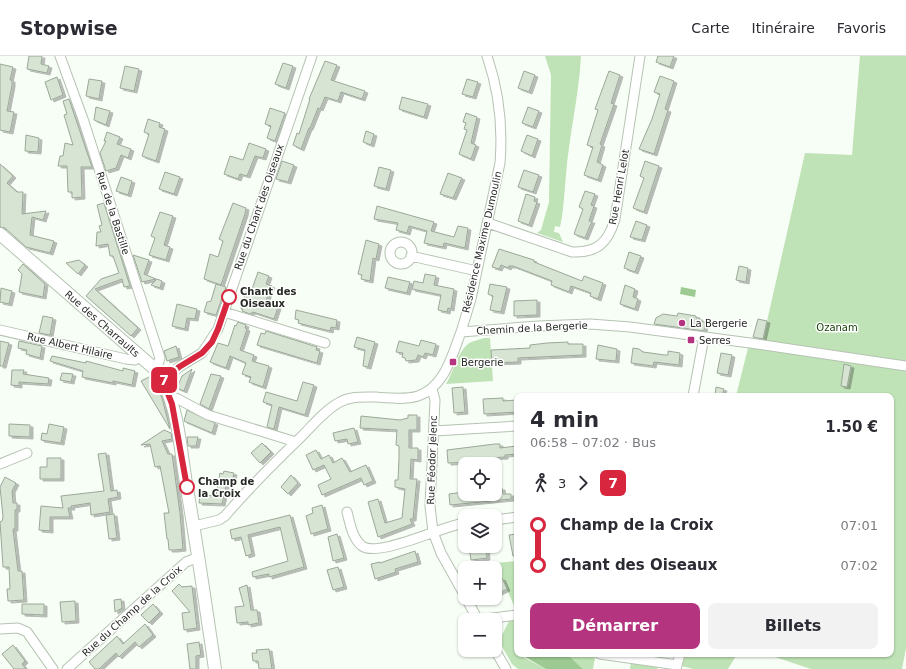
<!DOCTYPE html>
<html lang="fr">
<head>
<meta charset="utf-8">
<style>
	body { margin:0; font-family:"DejaVu Sans",sans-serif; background:#f2f2f3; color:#2b2b33; height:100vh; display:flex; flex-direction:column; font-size:15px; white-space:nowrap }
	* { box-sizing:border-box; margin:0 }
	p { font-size:13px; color:#7c7c81 }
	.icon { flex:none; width:22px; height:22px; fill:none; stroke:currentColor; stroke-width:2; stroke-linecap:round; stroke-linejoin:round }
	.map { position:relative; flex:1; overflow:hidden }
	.details { position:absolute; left:514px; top:337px; width:380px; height:264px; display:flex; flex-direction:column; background:#fff; border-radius:8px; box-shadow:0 1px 3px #0004 }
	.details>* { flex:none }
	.badge { padding:0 8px; border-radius:6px; font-size:14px; line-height:26px }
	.controls { position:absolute; left:458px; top:401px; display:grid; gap:8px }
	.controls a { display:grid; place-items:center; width:44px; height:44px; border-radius:8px; background:#fff; box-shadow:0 1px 3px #0004; font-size:20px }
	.map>.badge { position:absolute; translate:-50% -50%; box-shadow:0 0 0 2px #fff }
	.legs { display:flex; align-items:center; gap:6px; height:44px; padding:0 16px; font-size:13px }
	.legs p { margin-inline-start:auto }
	.overview { display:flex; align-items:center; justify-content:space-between; height:68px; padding:0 16px }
	h1 { font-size:22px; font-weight:700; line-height:30px }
	.action { display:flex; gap:8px; margin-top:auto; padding:8px 16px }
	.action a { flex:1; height:46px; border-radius:8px; background:#b5347f; color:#fff; font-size:16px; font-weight:700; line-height:46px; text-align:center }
	.action a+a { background:#f2f2f3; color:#2b2b33 }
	ul { padding:0 16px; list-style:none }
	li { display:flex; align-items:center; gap:14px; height:40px; font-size:15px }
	li i { display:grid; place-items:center; width:6px; height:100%; margin:0 5px; background:currentColor }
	li i::after { content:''; width:10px; height:10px; margin:-5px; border:3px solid; border-radius:50%; background:#fff }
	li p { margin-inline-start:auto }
	li:first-child i { background:linear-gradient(#0000 50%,currentColor 0) }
	li:last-child i { background:linear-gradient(currentColor 50%,#0000 0) }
	header { display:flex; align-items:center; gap:24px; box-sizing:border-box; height:56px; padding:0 20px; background:#fff; border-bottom:1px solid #e1e1e2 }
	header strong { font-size:19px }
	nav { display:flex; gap:22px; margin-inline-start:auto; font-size:14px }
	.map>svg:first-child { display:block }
	.green { fill:#bfe2b6 }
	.water { fill:#9dca92 }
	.building { fill:#d7e4d4; stroke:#9ba798; filter:url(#shadow) }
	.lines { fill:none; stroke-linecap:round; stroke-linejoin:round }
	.street-casing { stroke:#b6c3b3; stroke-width:11 }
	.secondary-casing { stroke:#b6c3b3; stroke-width:14 }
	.street { stroke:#fff; stroke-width:9 }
	.secondary { stroke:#fff; stroke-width:12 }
	.line-1-casing { stroke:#fff; stroke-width:9 }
	.line-1 { stroke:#d7263d; stroke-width:6 }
	.stop-1-dot { fill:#fff; stroke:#d7263d; stroke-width:2 }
	.poi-dot { fill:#b5347f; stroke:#fff; stroke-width:1.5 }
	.labels { text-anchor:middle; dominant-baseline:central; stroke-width:3; stroke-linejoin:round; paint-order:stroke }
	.street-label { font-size:10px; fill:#262a25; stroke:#fff }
	.stop-label { font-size:10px; font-weight:bold; fill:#262a25; stroke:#fff; text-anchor:start }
	.poi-label { font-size:10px; fill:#262a25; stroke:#fff; text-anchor:start }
	.park-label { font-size:10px; fill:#123d03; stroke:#fff }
</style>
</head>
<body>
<header>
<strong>Stopwise</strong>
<nav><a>Carte</a><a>Itinéraire</a><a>Favoris</a></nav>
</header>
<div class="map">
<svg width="906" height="613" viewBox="0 0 906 613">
	<defs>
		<filter id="shadow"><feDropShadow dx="3" dy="2" stdDeviation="0" flood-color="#0004"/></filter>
	</defs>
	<rect width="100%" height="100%" fill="#f7fef5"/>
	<path class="green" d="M545 0H581C579 40 569 79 566 119 564 138 564 153 560 171L555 170 554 176 559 177 563 186 537 177 541 174 549 146 551 19Z
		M860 0H906V592L902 613H811L766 598H891V340H736L748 292 763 283 805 97 852 99Z
		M484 282H490L493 325 446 328C454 315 457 297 468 288 472 285 479 284 484 282Z
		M517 505V553L516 554 495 507Z
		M517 564 514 592 517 598 546 613H518L512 608 499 585 509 565Z
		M567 598H590L595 601 593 613H583Z
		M685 598H737L728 613H693L682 610Z
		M631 605 655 609 658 613H630Z"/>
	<path class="water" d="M681 231 696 234 695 241 680 238Z
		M520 598H567L583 613H546Z"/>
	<path class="building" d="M29 0H42L41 8 49 10 47 17 27 13Z
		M658 0H674L670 11 656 6Z
		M325 5 337 9 331 24 365 35 362 43 341 36 338 45 325 41 320 53 318 52 310 72H309L301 93 293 89 297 77 299 78 310 43H309Z
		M283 7 293 10 286 32 275 28Z
		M0 8 13 11 10 24H12V29L7 55 14 56 10 76 0 74Z
		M125 10 139 13 134 35 120 32Z
		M524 15 535 19 529 36 518 32Z
		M609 15 620 19 611 47 614 48 600 88 602 89 597 106 603 109 598 124 584 119 593 91 587 89 598 54 595 53Z
		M660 20 674 25 665 53 668 54 654 98 639 93 652 63 660 38 654 36Z
		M57 21 63 39 51 44 45 26Z
		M89 23 102 25 99 43 86 40Z
		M467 23 478 26 473 41 462 38Z
		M402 41 428 48 424 61 399 53Z
		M69 43 92 111H81L82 141 72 142V136H68L67 110H58L60 100H63L65 87 73 89 64 59 67 58 63 45Z
		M96 51 110 55 106 69 94 64Z
		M528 51 539 55 533 71 522 67Z
		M270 52 285 57 275 85 267 82 271 70 265 68Z
		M466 57 477 61 471 87 476 89 471 103 459 98 467 74 464 73 466 67 463 66Z
		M148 63 160 67 159 71 165 73 156 105 142 100 149 78 144 76Z
		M366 75 374 78 371 89 363 86Z
		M107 76 120 81 117 88 131 93 128 102 121 99 116 112 106 115 100 97 106 85H104Z
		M26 79 39 82 38 96 25 95Z
		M527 79 538 83 532 100 521 95Z
		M249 87 266 93 263 102 255 100 247 120 240 118 238 123 224 118 230 100 243 104Z
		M282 105 294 109 288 126 276 123Z
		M645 105 659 110 644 156 633 152 644 122 640 120Z
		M0 108 13 120 7 127 17 136H23L22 158 46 155 43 164 32 161 30 179 54 185 50 197 26 191 5 172 0 171Z
		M379 111 391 114 386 133 374 130Z
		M524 114 539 119 533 136 518 131Z
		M165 116 180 121 174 138 159 133Z
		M448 117 462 122 453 142 440 138Z
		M121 121 132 125 128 139 116 135Z
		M585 135 595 138 591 149 594 150 589 165H592L585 182 574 178 583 153 579 151Z
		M526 138 535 141 534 145 537 146 529 169 518 165Z
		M104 147 130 230 124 231 122 223 95 233 138 272 131 280 86 240 101 223 119 217 113 200H110L108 188 96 190 97 176H101L99 170 102 169 97 149Z
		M233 147 246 152 245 158 221 229 204 223 210 198 218 201 223 185 219 183Z
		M377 150 434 166 431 175 454 181 458 170 468 172 465 192 444 187 443 191 424 187 427 175 409 170 407 177 396 174 398 167 374 163Z
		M160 156 173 160 164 189 170 191 166 204 149 199 155 182 151 180Z
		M636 165 647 169 642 184 630 181Z
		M366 184 379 188 376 203 373 202 370 225 361 223 362 219 358 218Z
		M499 193 534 204V206L582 225 584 220 603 227 598 243 590 240 591 237 571 230 569 236 551 229 552 225 513 210H509L508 212 501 209 499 213 492 211Z
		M629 196 641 200 635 216 624 212Z
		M133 199 149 204 144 218 156 223 142 226Z
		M79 204 85 209 78 218 66 207Z
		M23 208 45 228 43 241 19 236 22 218 18 214Z
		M739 210 748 212 746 226 736 224Z
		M258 216 269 220 266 228 272 230 265 247 278 251 274 263 253 256 250 258 242 255 243 253H241L246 235 251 236Z
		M425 218 436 220 434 229 454 233 451 253 448 252 447 256 438 254 441 239 412 233 414 225 423 227Z
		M388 221 410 226 407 237 385 232Z
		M157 223 162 225 160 232 151 229Z
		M216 228 226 231 216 259 204 256 207 246 211 245Z
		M490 228 507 231 501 256 490 254 493 240 488 238Z
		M625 229 635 233 633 241 638 243 635 253 620 248Z
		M1 232 12 235 9 248 0 246Z
		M537 244V259L514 260V245Z
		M177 248 197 253 195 263 187 262 185 273 172 270Z
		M296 254 337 264 336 272 331 271 330 275 298 267 299 264 295 263Z
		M678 257 696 260V262H700L699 265 705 266 704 275 654 268 656 262 663 258 677 260Z
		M43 260 53 262 50 279 39 277Z
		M758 263 767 265 763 283 753 281Z
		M238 266 246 269 245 272 247 273 240 294 254 299 252 305 269 310 263 331 249 326 251 321 242 318 246 307 230 300 226 312 210 306 218 287 228 290 235 269 236 270Z
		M266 275 317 291 316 294 320 295 317 307 257 289 261 277 265 278Z
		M357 281 375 286 368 311 363 310 365 294 354 291Z
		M421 284 436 288 433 299 425 297 423 301 418 299 416 304 406 305 405 302 402 301 403 297 396 296 399 285 419 290Z
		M0 285 9 287 3 310H0Z
		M19 285 42 290 40 302 26 298 27 294 18 292Z
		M568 286V288H583V299L518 302V306L492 307 491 294 530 292V289L547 287Z
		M598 289 617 293 616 305 596 303Z
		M176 290 179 301 167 305 164 295Z
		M633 292 639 293 643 296 665 299H668V295L680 297 679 309 654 306 653 310 631 307Z
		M721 297 732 299 728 319 717 317Z
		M52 300 86 307V305L123 315V312L135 315 132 329 113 325V327L82 321 83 315 50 305Z
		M844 308 851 310 847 331 841 330Z
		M192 313 184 335 177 332 182 320Z
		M12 314H24L23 318 49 322 48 328 19 326V330L11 329Z
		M62 317 73 318 71 326 60 324Z
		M211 318 221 320 209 353 200 348Z
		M151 320 162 342 170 373 141 325Z
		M303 326 314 329 305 359 279 351 274 373 267 371 272 349 263 346 266 336 297 345Z
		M463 331 465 356 454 357 452 332Z
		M716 331 724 333 722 340H715Z
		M503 342V345L517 344V356L484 358 483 343Z
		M187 354 215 367 212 377 184 365Z
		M408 359H417V374H409V392H418V404L411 403 410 423H417L413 463H410L412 468 378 481 368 446 378 443 385 467 402 462 405 433 395 431V424H398L399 403V390L396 389 397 374 360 372 361 360 400 364 408 362Z
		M9 368 30 369V381L9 380Z
		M49 368 64 371 61 387 41 384 42 377 47 378Z
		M354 372 358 386 348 388 347 383 335 385 333 377Z
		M164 374 171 377 172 383 162 385 168 398H172L180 457 183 493 175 494H169L168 483H167L164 457H169L160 410 155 411 150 388 141 389Z
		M187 381H198L196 390H188Z
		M262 387 271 396 260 407 251 397Z
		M495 388H500V392L517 390V398L505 399V401L471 403V406L448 407 447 394Z
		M316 394 321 403 329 399 333 407 342 402 350 416 366 409 373 425 364 429 361 422 322 439 318 429 331 423 324 409 313 414 306 399Z
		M106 397 111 435 117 434 118 441 108 443 110 456 91 459 90 447 71 450 72 452H68L70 461H50V475L39 474 41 450 63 452 61 440 104 435 98 398Z
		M47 402H61V423H40V411H47Z
		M224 415 234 417 232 427 227 426 222 448 199 447 200 439 216 440 220 417 223 418Z
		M291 419 298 427 288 438 281 431Z
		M5 421 16 427 12 435 13 447H17V454H15V473H13L18 515H22L24 544 8 545 7 533H10L9 511H3L0 466 2 465 3 461 0 431Z
		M502 432 503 438H511V443L450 449 449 438 465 436V438H495V433Z
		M322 449 328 473 311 478 306 460 313 457 312 452Z
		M114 458 117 482 109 483 106 459Z
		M290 459 304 511 269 521V518L253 521 252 516 288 505 280 471 248 479 252 498 246 500 241 481 232 483 230 474Z
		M337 478 344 502 333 505 328 481Z
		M517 478V500H513L509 479Z
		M469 490H486L487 502 471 504Z
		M415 495 418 506 395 513 396 516 375 523 371 508 380 506V507Z
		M338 511 344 531 333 534 327 514Z
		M502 522 507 533 495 539V526Z
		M179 528 182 531 192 530 197 572 184 574 182 557 190 556 172 535Z
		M247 529 251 554H257L259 567 248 569V566L237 567 235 551 244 550 239 532Z
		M121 543 122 552 115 556 114 544Z
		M75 545 76 565 62 566 60 546Z
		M22 548H44V559L22 558Z
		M153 548 160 556 149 567 141 559Z
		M145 568 153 579 139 591 135 586 119 601 116 597 99 613H95L89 606 117 580 123 588Z
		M199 586 201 599 196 600V613H190L187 588Z
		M13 589 25 605 22 608 26 613H14L2 598Z
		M269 593 272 613H259L258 605H253L252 597H257L256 594Z"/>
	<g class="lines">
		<g class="street-casing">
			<path id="street" d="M60 0 83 63 160 302 156 314
				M488 167 572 196C597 197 608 187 615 163L640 0
				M390 197a11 11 0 1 1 22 0a11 11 0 1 1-22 0Z
				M411 200 477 215
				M224 256 325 287
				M0 274 126 303 135 304 140 300
				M461 276 471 243 500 107C503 70 499 35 487 0
				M163 325 179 311 202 297 218 273 312 0
				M432 333 435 344 430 450 433 476 441 497 465 540
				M170 340 178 343 208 359 296 386
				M693 340 704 281
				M434 375 517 370
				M0 408 27 397
				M347 456C350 467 352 482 362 490 378 502 442 470 465 467
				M495 464 517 461
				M194 470 219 464 225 460C249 432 275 406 301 381 313 369 325 354 340 346 351 340 363 341 376 341 389 342 405 344 418 340 445 331 452 299 461 276L538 270 590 268 630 271 750 287 906 310
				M466 542 478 564
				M478 564 517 559
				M0 573 18 572 27 576 53 613
				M495 594 506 613
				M600 598 677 609
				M67 613 186 506 199 501
				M676 613 680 598"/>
		</g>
		<g class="secondary-casing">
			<g id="secondary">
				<path id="s1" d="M0 178 156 314C178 343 180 392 186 427 197 489 206 551 215 613"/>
			</g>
		</g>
		<use href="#street" class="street"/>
		<use href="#secondary" class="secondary"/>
	</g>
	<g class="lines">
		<g class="line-1-casing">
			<path id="line-1" d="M187 431 172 348 163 325 179 311 202 297 212 286 218 273 229 241"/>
		</g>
		<use href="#line-1" class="line-1"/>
	</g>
	<g class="stop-1-dot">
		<circle cx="229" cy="241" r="7"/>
		<circle cx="187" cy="431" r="7"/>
	</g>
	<g class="poi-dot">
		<circle cx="682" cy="267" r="4"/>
		<rect x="687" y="280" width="8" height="8" rx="2"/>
		<rect x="449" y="302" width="8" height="8" rx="2"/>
	</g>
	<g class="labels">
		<g class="street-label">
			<text transform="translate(619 131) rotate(-80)">Rue Henri Lelot</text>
			<text transform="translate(259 151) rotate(-71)">Rue du Chant des Oiseaux</text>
			<text transform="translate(113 157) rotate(72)">Rue de la Bastille</text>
			<text transform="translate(482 186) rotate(-77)">Résidence Maxime Dumoulin</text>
			<text stroke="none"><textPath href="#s1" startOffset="136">Rue des Charraults</textPath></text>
			<text transform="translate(532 272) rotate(-3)">Chemin de la Bergerie</text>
			<text transform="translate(70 290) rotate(13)">Rue Albert Hilaire</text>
			<text transform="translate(432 404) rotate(-88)">Rue Féodor Jelenc</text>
			<text transform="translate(132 555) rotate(-42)">Rue du Champ de la Croix</text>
		</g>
		<g class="stop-label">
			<text x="240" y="235">Chant des<tspan x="240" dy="12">Oiseaux</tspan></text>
			<text x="198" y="425">Champ de<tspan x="198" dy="12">la Croix</tspan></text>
		</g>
		<g class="poi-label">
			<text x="690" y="267">La Bergerie</text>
			<text x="699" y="284">Serres</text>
			<text x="461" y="306">Bergerie</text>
		</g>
		<g class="park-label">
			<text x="837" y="271">Ozanam</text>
		</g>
	</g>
</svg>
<div class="controls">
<a><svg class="icon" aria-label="locate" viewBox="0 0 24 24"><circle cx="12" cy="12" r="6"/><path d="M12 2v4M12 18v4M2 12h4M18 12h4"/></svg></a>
<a><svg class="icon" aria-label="layers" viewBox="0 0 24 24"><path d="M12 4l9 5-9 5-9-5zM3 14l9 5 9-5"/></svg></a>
<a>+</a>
<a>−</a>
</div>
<b class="badge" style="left:164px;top:324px;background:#d7263d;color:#fff">7</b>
<section class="details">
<div class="overview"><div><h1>4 min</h1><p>06:58 – 07:02 · Bus</p></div><b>1.50 €</b></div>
<div class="legs"><svg class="icon" aria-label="walk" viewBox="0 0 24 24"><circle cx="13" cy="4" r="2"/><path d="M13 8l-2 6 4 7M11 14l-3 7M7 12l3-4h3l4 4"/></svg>3<svg class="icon" aria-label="forward" viewBox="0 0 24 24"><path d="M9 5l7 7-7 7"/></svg><b class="badge" style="background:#d7263d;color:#fff">7</b></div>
<ul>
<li><i style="color:#d7263d"></i><b>Champ de la Croix</b><p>07:01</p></li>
<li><i style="color:#d7263d"></i><b>Chant des Oiseaux</b><p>07:02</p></li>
</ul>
<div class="action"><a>Démarrer</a><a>Billets</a></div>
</section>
</div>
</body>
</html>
